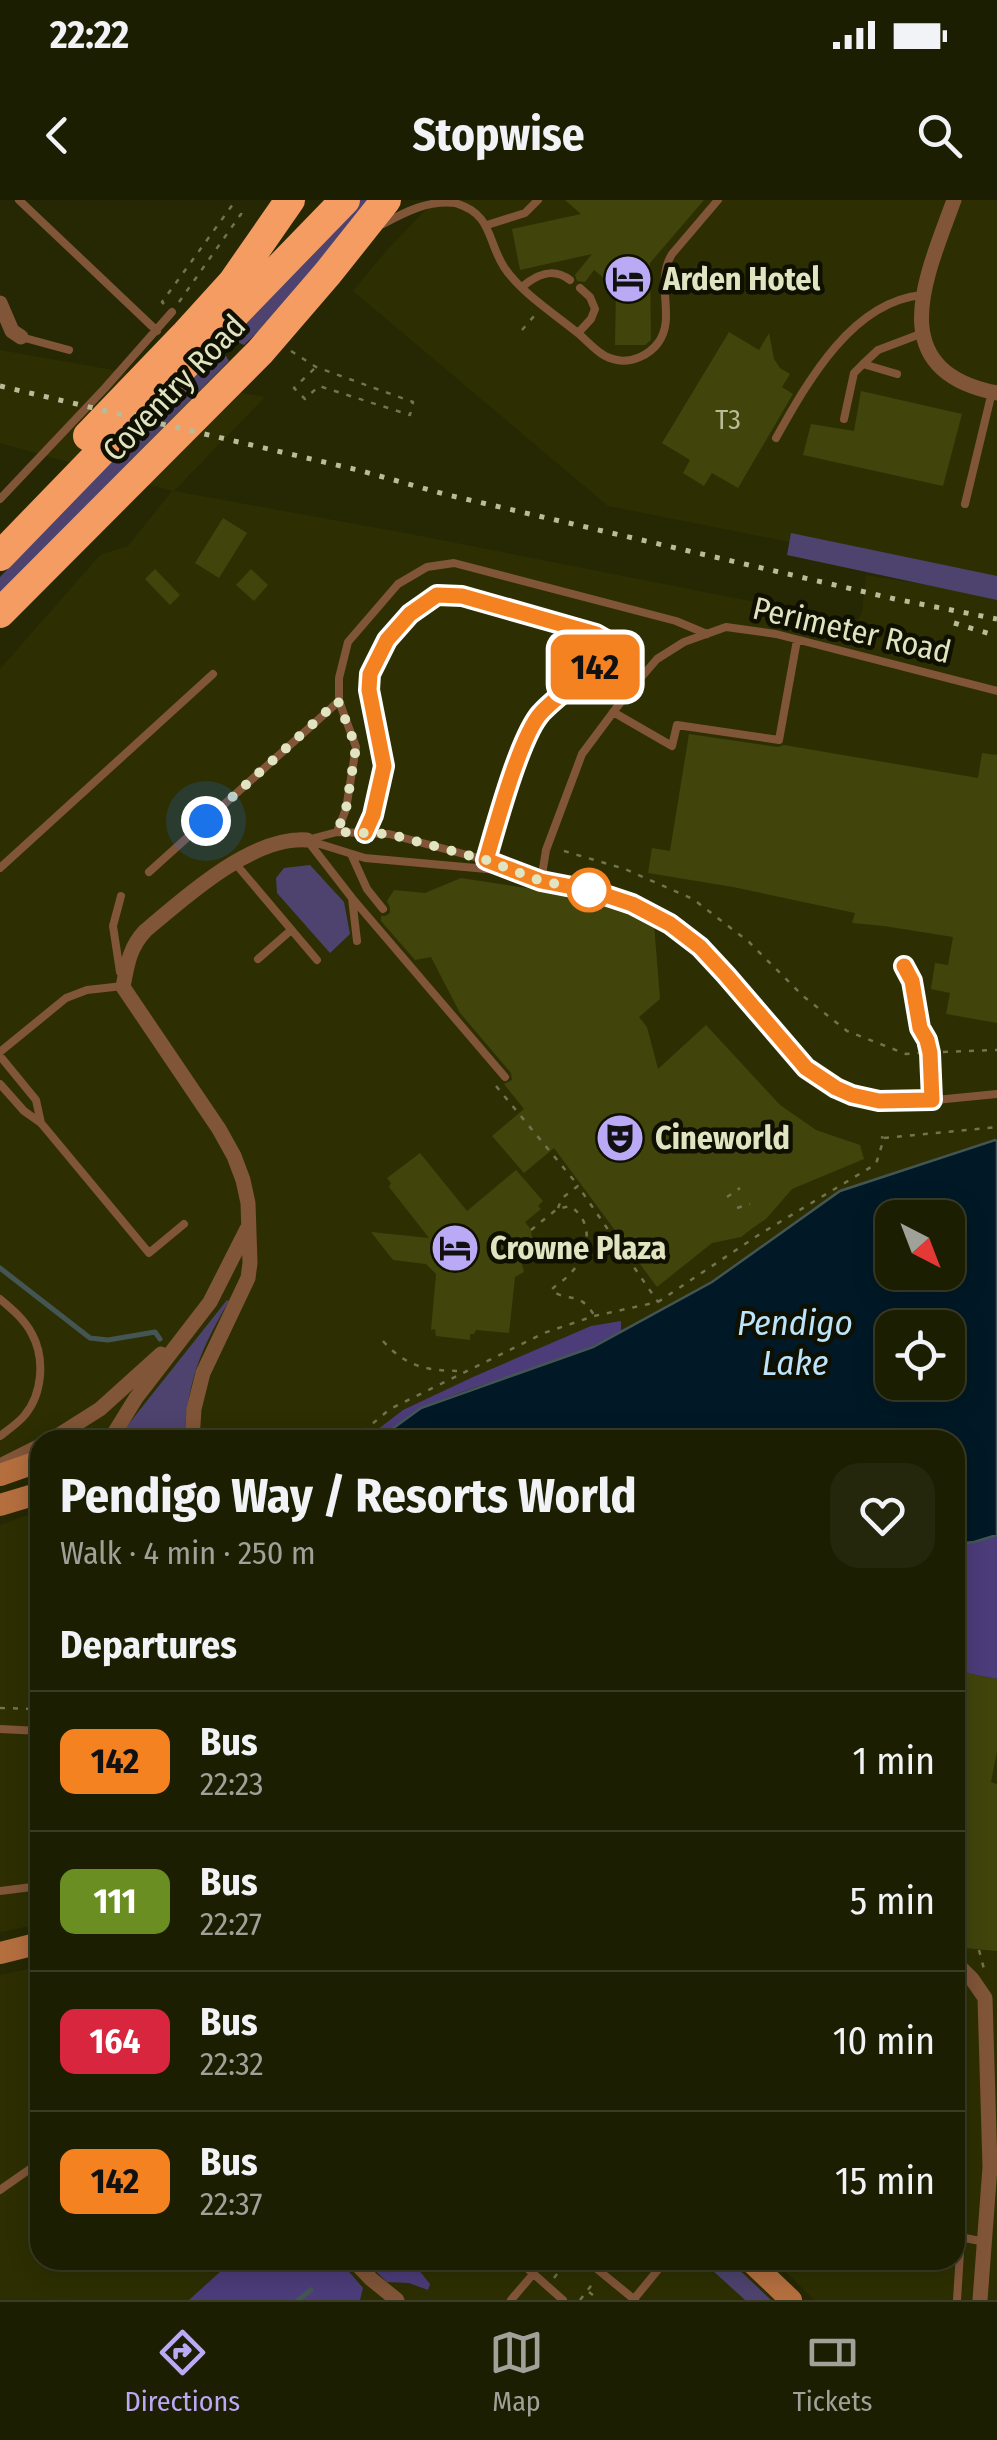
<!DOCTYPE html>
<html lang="en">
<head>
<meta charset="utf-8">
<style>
	body { margin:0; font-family:"Fira Sans Condensed",sans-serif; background:#25270c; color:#f1f3f6; height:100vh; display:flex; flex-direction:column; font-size:38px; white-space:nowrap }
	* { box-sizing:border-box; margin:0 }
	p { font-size:32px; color:#a0a299 }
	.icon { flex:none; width:55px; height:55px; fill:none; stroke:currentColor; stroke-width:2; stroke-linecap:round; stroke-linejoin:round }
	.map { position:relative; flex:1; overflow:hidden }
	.drawer { position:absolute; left:30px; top:1230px; width:935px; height:840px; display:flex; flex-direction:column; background:#1c1e02; border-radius:30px; box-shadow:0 5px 25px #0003,0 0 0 2px #3a3c24 }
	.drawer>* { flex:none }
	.badge { padding:0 20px; border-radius:15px; font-size:35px; line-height:65px }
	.needle { width:65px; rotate:138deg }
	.buttons { position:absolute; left:875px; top:1000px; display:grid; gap:20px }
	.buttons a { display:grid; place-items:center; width:90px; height:90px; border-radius:20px; background:#1c1e02; box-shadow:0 5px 25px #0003,0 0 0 2px #3a3c24; font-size:50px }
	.you { position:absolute; width:50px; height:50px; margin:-25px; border:8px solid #fff; border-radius:50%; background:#1a73e8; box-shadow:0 0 0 15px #1a73e833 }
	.map>.badge { position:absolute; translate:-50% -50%; box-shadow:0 0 0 5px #fff }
	h2 { padding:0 30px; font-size:38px; line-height:90px }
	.round { display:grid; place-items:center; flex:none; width:105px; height:105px; border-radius:30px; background:#25270c }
	.headline { display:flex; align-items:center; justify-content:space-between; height:170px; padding:0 30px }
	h1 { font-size:48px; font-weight:700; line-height:75px }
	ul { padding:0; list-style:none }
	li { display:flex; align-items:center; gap:30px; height:140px; padding:0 30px; border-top:2px solid #3a3c24 }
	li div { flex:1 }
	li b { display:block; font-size:38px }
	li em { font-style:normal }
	li .badge { min-width:110px; font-weight:700; text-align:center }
	.status { display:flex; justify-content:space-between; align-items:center; height:70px; padding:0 50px; background:#1c1e02; direction:ltr }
	.status svg { height:28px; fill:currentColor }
	header { display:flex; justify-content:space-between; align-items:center; height:130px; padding:0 30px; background:#1c1e02; font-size:45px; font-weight:700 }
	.tab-bar { display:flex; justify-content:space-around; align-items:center; height:140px; border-top:2px solid #3a3c24; background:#1c1e02; font-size:28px; color:#a0a299 }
	.tab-bar a { display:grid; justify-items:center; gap:5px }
	.tab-bar .on { color:#baaaf6 }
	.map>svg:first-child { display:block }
	.built { fill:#2d2f02; fill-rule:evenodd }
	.green { fill:#4d436e }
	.forest { fill:#4c3c7a }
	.water { fill:#011926; stroke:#445654; stroke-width:2.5; fill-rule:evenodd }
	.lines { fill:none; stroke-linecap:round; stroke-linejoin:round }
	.stream { stroke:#445654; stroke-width:5 }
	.building { fill:#41450c }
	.path { stroke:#70744f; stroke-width:2.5; stroke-dasharray:5 8; stroke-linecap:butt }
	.lane { stroke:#815538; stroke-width:8 }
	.street { stroke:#815538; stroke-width:15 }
	.secondary { stroke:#b56f3f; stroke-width:22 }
	.highway { stroke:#f49c62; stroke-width:30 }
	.rail { stroke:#b8bc98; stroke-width:5; stroke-dasharray:5 10; stroke-linecap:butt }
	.line-casing { stroke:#fff; stroke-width:22 }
	.line { stroke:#f58220; stroke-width:15 }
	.walk { stroke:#e0e4c1; stroke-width:10; stroke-dasharray:0 18 }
	.stop-dot { fill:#fff; stroke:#f58220; stroke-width:5 }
	.labels { text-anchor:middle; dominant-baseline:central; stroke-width:9; stroke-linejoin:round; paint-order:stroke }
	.number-label { font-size:28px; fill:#b8bc94 }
	.poi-label { font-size:32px; font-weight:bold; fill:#e0e4c1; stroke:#0f1000; text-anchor:start }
	.street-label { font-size:32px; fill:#e0e4c1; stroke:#0f1000 }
	.water-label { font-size:35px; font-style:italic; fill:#bce4fb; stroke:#0f1000 }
</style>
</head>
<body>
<div class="status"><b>22:22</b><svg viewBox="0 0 49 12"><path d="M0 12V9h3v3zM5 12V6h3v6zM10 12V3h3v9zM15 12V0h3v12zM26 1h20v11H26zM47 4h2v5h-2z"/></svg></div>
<header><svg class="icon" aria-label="back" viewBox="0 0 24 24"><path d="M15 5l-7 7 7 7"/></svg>Stopwise<svg class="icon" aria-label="search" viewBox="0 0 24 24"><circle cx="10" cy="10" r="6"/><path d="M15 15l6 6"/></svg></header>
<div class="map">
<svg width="997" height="2100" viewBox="0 0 997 2100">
	<rect width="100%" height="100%" fill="#252802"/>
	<path class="built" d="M435 0H997V383L608 306 353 91 387 50Z
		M0 150 265 197 174 291 421 336 755 402 854 430 862 412 866 375 997 396V2100H814L774 2060H955V1240H132L82 1233 0 1260V469L100 355 128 346 172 291 0 243ZM892 1018H948V1072H892ZM892 1128H948V1182H892Z
		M40 1310V1724L0 1732V1325Z
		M40 1766V2060H733L775 2100H0V1775Z"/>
	<path class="green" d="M355 0H372L275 115 244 145 237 142 225 154 229 161 0 393V377L227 140Z
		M791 333 997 376V400L787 355Z
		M310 665 344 702 350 734 330 753 277 693 276 678 284 668Z
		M227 1100 229 1101C199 1152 188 1181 184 1240H142L125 1236 123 1231Z
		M701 2060H729L771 2100H745Z"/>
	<path class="forest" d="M621 1121V1131C560 1167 488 1178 424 1207 404 1216 387 1240 364 1240L403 1210 473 1177 591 1126Z
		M997 1335V1479L955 1471V1344L974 1342Z
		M233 2060H339L363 2088 360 2100H189Z
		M364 2060H411L430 2084 428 2090 409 2083 387 2082Z"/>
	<path class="water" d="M995 940 997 941V1335L974 1342 955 1344V1240H377L421 1208 593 1147 712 1082 840 991ZM892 1018H948V1072H892ZM892 1128H948V1182H892Z"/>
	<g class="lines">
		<path class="stream" d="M0 1068 90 1138 108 1140 155 1132 160 1139
			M298 2100 311 2090"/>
	</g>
	<path class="building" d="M565 0H704L650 63 651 140 645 145H615L616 88 594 70 585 82 577 81 575 75 592 54 520 70 512 29 581 14Z
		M729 132 759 150 769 133 774 159 780 168 790 174 782 187 793 194 738 288 712 273 704 286 683 273 690 260 662 243Z
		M861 191 962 214 943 286 803 255 811 224 854 231Z
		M223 318 247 333 219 378 195 363Z
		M155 369 180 395 170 405 145 379Z
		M251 369 268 385 254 401 236 385Z
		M689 534 778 547 784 545 978 578 982 553 997 555V823L946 814 950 793 931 789 935 763 948 765 953 737 884 726 852 723 855 713 733 687 648 673 652 648 670 651Z
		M461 678 591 698 628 711 654 724 660 799 639 817 647 827 658 869 706 825 780 905 816 930 860 945 864 959 792 989 766 1019 754 1027 741 1037 712 1043 657 1087 554 948 524 973 492 936 524 909 504 884 512 880 511 873 460 813 431 757 415 760 381 721V716H385L390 713V707L387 701 394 690 425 693Z
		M420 953 467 1011 516 970 543 1001 538 1006 541 1009 525 1022 531 1030 532 1038 530 1045 517 1058 522 1064 524 1072 515 1077 509 1133 476 1130 474 1134H470V1140L436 1136 435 1129 431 1130 436 1074 426 1064 393 1060 371 1032 429 1038 389 987 391 983 387 978Z
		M955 1471 997 1479V1551L991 1582 997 1584V1751L964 1748 965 1735 955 1733Z"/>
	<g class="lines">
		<path class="path" d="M179 102 241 14 248 18
			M164 104 162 102 236 0
			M522 130 535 115
			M291 151 316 167 413 202 410 215 319 186 305 199 294 188 316 167
			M564 651 625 669 693 699 749 742 803 796 847 831 906 854 920 853
			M943 852 997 850
			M496 886 577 984
			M884 938 997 927
			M727 997 740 988
			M558 1008 562 998 578 986 658 1102
			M737 1008 750 1004
			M531 1030 557 1009 570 1006C595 1023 589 1052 571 1073 566 1079 557 1084 551 1090 568 1103 579 1090 594 1115
			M383 1141C408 1169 430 1171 466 1171
			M353 1240 390 1209 544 1133 594 1116 658 1102 760 1034 876 964 884 938 881 937
			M0 1508 40 1509
			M979 1750 984 1769
			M554 2078 568 2060
			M589 2092 599 2100
			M580 2100 594 2082"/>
		<path class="lane" d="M19 0 157 131
			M383 24C405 12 428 0 455 3 493 14 487 41 504 67 520 92 556 115 579 134 587 141 594 149 602 154 606 157 612 159 617 160 632 163 649 155 658 143 677 118 654 83 672 54L718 0
			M487 25 525 13 538 0
			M522 87C537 74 553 67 570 80
			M578 133 591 119 595 109 590 97 580 88
			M21 137 69 150
			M863 164 878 150 923 133
			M844 219 854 173 863 164 897 174
			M776 238C807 183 851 102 922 95
			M0 299 105 188 172 112
			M965 304 992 192
			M613 512 672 546 677 525 779 540 797 440
			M337 632 346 609 356 547 339 501V478L348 442 398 384 427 367 454 363 676 421 707 434
			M365 633 373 615 384 566 369 490V474L387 440 410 414 437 395 463 397 596 434 610 442 612 450 601 462 539 514 529 534 515 571 486 660
			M307 640 337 632 389 634 486 660 541 681 593 691 631 704 671 724 699 747 726 775 807 868 836 888 853 895 879 901 915 902 997 894
			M307 640 365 658 509 671
			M307 640 352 698 357 741
			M352 656 367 689 383 709
			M235 663 317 760
			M0 668 213 474
			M149 672 339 501
			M541 681 546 650 582 554 626 495 657 459 684 442 726 427 776 434 997 491
			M352 698 505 877
			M258 759 290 731
			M904 765 911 781 919 828 927 840 930 853 931 900
			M120 772 113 726 121 696
			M0 852 66 798 87 790 123 786
			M0 856 36 900 41 923
			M0 884 24 911 41 923 149 1053 184 1024
			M0 1099C12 1109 25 1120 32 1134 45 1158 43 1194 24 1216 18 1223 8 1230 0 1236
			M0 1529 40 1531
			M0 1691 40 1686
			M0 1990 40 1962
			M955 2036 985 2042
			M518 2060 563 2100
			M586 2060 635 2100
			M634 2099 666 2060
			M511 2100 534 2073
			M957 2100 961 2037"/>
		<path class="street" d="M954 0C927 75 880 170 997 193
			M0 103 12 131 21 137
			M51 1240 100 1209 161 1154
			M110 1240 136 1198 210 1102 247 1029
			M192 1240 194 1209 203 1173 248 1078 250 1063 248 1003 243 980 234 956 219 929 123 787C127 766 129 748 145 731 185 697 252 636 307 640
			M4 1264 40 1246
			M955 1762 972 1779 985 1798 990 1967 980 2100
			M353 2060 371 2079 397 2100"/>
		<path class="secondary" d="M0 1275 40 1261
			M0 1305 40 1293
			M0 1753 40 1743
			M749 2060 791 2100"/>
		<path class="highway" d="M88 236 184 136 233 82 290 0
			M0 356 345 0
			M0 413 260 152 328 73 386 0"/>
		<path class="rail" d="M0 186 358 270 444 294 895 399 997 419
			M954 423 997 436"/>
	</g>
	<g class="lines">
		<g class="line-casing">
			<path id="line" d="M365 633 373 615 384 566 369 490 370 474 387 440 410 414 437 395 462 396 596 434 610 442 612 450C591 474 563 490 541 513 520 536 496 626 486 660L541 681 593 691 632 704 670 724 700 747 726 775 806 868 836 888 852 895 879 901 932 900 930 853 927 840 920 828 912 781 904 766"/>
		</g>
		<use href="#line" class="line"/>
		<path class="walk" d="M206 621 338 501 356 547 346 609 337 632 389 634 486 660 541 681 593 691 589 690"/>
	</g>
	<defs>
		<g id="hotel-disc" transform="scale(2.5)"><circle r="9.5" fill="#baaaf6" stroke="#0f1000"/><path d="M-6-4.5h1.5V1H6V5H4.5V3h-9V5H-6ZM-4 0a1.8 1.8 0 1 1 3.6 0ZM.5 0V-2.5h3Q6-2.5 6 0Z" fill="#111"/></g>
		<g id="theatre-disc" transform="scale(2.5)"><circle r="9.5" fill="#baaaf6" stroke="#0f1000"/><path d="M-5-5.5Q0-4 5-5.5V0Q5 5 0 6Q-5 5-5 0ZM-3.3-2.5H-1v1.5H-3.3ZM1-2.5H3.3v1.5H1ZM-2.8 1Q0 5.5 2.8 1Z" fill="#111"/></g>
	</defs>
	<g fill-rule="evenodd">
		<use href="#hotel-disc" x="628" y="79"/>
		<use href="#theatre-disc" x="620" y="938"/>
		<use href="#hotel-disc" x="455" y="1048"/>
	</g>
	<circle class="stop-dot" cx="589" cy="690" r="20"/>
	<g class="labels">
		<g class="number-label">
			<text x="728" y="219">T3</text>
		</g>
		<g class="poi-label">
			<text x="663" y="79">Arden Hotel</text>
			<text x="655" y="938">Cineworld</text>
			<text x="490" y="1048">Crowne Plaza</text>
		</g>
		<g class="street-label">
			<text transform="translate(174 188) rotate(-46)">Coventry Road</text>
			<text transform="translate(852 430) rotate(13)">Perimeter Road</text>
		</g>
		<g class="water-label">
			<text x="795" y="1123">Pendigo<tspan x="795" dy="40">Lake</tspan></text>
		</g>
	</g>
</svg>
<div class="buttons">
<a><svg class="needle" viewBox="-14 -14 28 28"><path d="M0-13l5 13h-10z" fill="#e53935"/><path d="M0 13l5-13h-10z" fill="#a0a299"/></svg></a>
<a><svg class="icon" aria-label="locate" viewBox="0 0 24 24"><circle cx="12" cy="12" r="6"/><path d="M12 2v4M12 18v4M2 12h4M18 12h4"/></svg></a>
</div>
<div class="you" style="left:206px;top:621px"></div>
<b class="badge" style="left:595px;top:467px;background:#f58220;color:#111">142</b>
<section class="drawer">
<div class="headline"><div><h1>Pendigo Way / Resorts World</h1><p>Walk · 4 min · 250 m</p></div><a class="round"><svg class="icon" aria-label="heart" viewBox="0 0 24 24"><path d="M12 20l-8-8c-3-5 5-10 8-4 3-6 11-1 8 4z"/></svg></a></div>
<h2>Departures</h2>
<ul>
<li><span class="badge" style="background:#f58220;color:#111">142</span><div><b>Bus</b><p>22:23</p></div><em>1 min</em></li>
<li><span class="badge" style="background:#6b8e23;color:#fff">111</span><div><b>Bus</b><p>22:27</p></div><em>5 min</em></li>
<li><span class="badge" style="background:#d7263d;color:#fff">164</span><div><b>Bus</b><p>22:32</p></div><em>10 min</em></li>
<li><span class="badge" style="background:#f58220;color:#111">142</span><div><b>Bus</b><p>22:37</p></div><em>15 min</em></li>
</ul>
</section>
</div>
<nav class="tab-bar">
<a class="on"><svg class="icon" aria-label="directions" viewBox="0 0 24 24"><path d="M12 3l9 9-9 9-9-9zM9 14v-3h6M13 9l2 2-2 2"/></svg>Directions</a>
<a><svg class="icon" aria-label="map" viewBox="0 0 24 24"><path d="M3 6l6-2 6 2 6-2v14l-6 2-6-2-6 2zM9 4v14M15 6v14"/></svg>Map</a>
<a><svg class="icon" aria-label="tickets" viewBox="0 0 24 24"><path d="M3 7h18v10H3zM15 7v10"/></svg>Tickets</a>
</nav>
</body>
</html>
